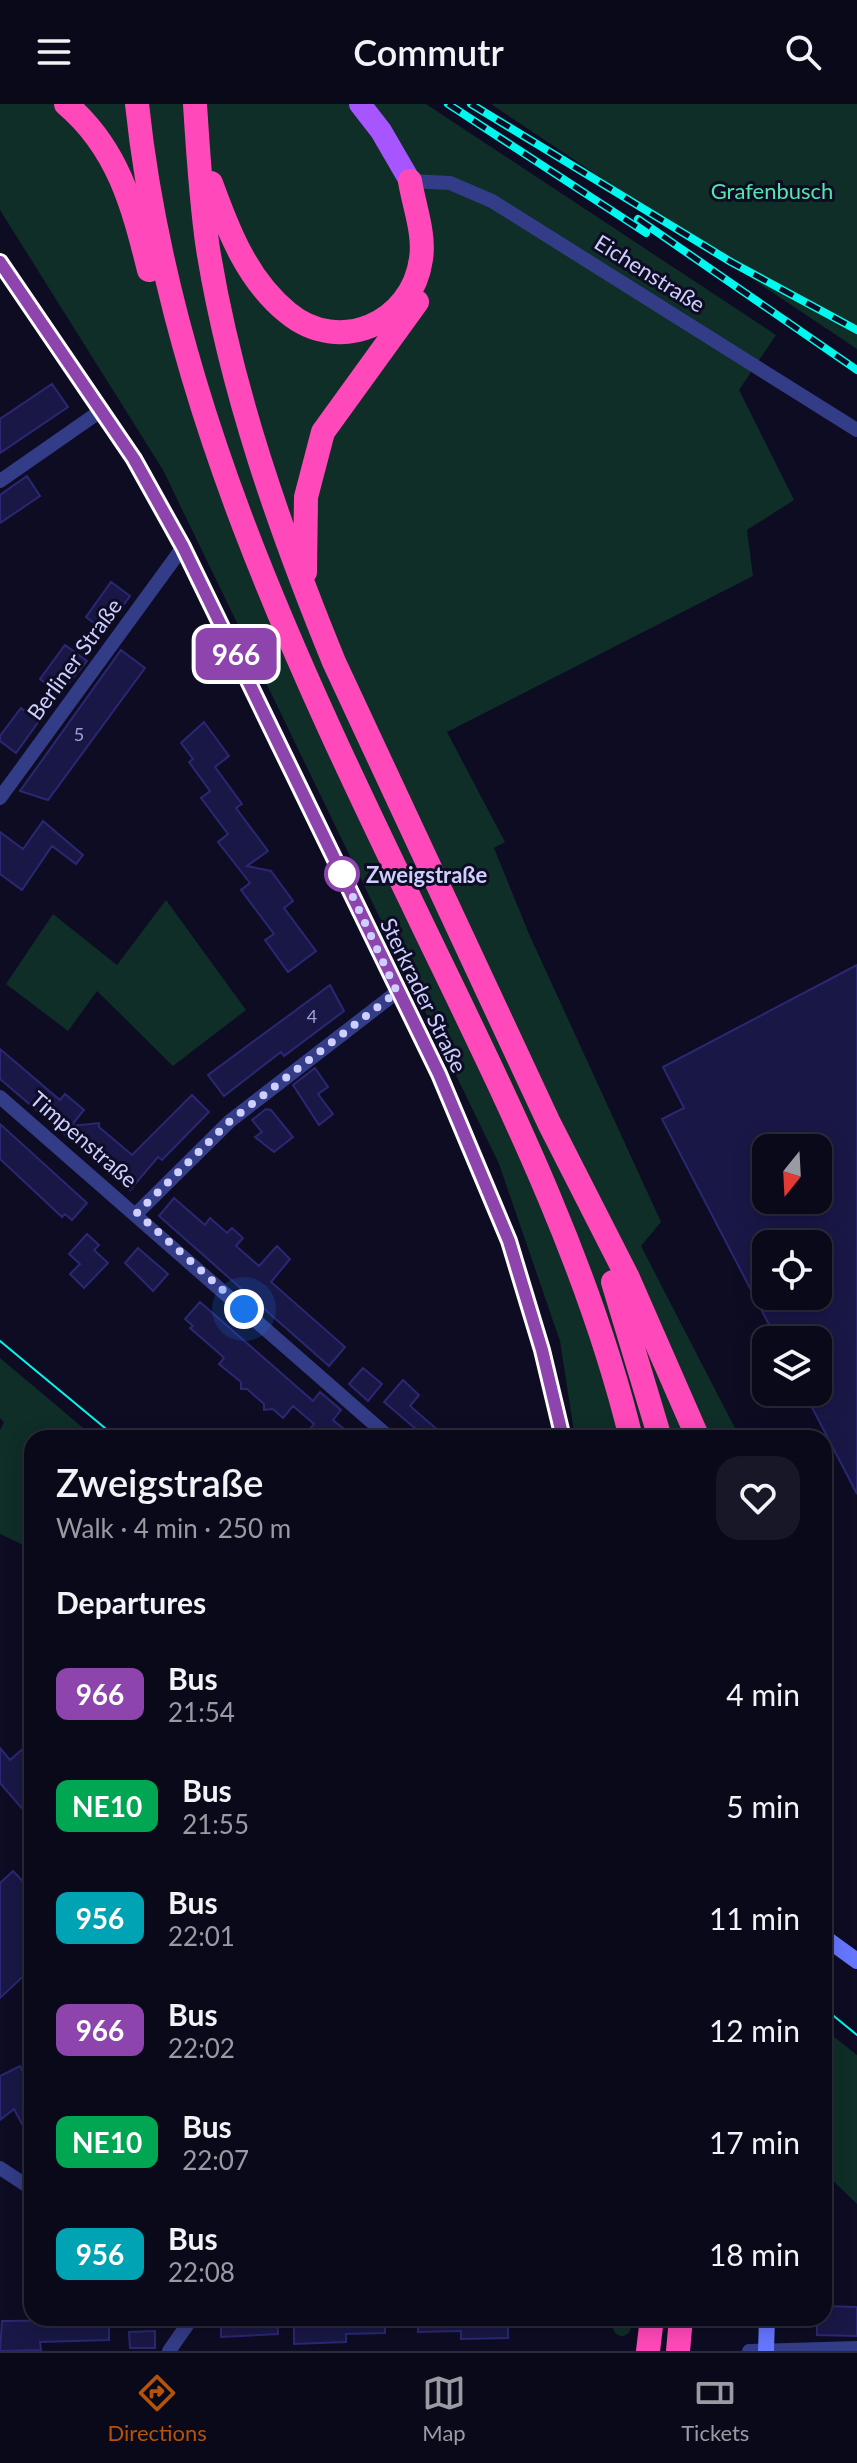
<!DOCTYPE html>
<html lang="en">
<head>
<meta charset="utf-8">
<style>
	body { margin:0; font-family:Lato,sans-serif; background:#181727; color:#f1f3f6; height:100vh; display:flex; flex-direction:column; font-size:30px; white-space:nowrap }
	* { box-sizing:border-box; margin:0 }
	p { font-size:26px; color:#999aa2 }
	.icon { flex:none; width:44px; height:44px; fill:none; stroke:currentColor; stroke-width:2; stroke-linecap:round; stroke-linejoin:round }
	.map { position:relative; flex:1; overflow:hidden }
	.details { position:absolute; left:24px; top:1326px; width:808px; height:896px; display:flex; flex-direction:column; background:#0a091a; border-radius:24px; box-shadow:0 4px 20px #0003,0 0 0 2px #2a2a39 }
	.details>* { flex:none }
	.badge { padding:0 16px; border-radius:12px; font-size:28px; line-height:52px }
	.needle { width:52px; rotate:198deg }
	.tools { position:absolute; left:752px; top:1030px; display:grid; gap:16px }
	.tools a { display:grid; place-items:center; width:80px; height:80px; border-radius:16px; background:#0a091a; box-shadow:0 4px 20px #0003,0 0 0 2px #2a2a39; font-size:40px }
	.you { position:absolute; width:40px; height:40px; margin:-20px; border:6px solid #fff; border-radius:50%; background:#1a73e8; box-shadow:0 0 0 12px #1a73e833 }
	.map>.badge { position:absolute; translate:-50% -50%; box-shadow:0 0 0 4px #fff }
	h2 { padding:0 32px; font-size:30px; line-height:72px }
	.round { display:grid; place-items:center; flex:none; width:84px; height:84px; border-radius:24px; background:#181727 }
	.headline { display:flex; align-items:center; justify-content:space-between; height:136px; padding:0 32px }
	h1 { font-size:38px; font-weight:600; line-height:60px }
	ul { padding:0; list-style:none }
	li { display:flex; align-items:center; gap:24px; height:112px; padding:0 32px }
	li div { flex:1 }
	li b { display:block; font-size:30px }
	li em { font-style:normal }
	li .badge { min-width:88px; font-weight:700; text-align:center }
	header { display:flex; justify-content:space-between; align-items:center; height:104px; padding:0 32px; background:#0a091a; font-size:36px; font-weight:600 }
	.tab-bar { display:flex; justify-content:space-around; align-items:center; height:112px; border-top:2px solid #2a2a39; background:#0a091a; font-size:22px; color:#999aa2 }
	.tab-bar a { display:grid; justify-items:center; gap:4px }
	.tab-bar .active { color:#b45309 }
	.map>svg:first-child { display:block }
	.green { fill:#0f2e28 }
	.building { fill:#191746; stroke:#2b2773; stroke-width:2; fill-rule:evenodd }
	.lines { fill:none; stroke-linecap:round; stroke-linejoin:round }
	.street { stroke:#333c86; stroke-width:14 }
	.secondary { stroke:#6577ff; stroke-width:16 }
	.primary { stroke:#a755ff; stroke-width:22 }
	.highway { stroke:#ff49ba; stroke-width:24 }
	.tram { stroke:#00f9ef; stroke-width:2 }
	.rail-casing { stroke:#00f9ef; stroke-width:8 }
	.rail { stroke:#0d0c23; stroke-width:5; stroke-dasharray:15; stroke-linecap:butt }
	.line-casing { stroke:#fff; stroke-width:18 }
	.line { stroke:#8e44ad; stroke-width:12 }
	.walk { stroke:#cecfff; stroke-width:8; stroke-dasharray:0 14.4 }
	.stop-dot { fill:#fff; stroke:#8e44ad; stroke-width:4 }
	.labels { text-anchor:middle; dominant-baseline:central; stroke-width:6; stroke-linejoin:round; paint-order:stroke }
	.number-label { font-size:18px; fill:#a1a1d1 }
	.park-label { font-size:22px; fill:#51e8ad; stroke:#0d0c23 }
	.street-label { font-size:22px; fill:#cecfff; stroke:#0d0c23 }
	.stop-label { font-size:22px; font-weight:bold; fill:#cecfff; stroke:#0d0c23; text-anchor:start }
</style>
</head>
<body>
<header><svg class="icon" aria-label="menu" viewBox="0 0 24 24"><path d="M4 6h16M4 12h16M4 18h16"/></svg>Commutr<svg class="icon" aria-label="search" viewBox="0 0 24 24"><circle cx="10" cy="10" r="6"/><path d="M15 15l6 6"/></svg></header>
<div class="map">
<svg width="857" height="2247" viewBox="0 0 857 2247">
	<rect width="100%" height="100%" fill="#0d0c23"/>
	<path class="green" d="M0 0H426L776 231 739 286 794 396 747 426 753 472 447 628 505 738 494 744 529 830 661 1118 641 1142 740 1334H575L560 1237 499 1060 163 366 0 106Z
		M491 0H857V245Z
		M166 796 246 906 173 962 97 887 68 927 6 880 53 810 117 861Z
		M0 1254 95 1334H32V1445L0 1430V1326L4 1318 0 1314Z
		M824 1925 857 1951V2100L824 2068Z
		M613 2223a9 9 0 1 1 18 0a9 9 0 1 1-18 0Z"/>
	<path class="building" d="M52 280 68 303 0 349V315Z
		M27 372 40 392 0 419V391Z
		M111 478 130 492 105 527 86 513Z
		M65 541 87 557 60 590 40 575Z
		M121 546 145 564 48 696 20 687Z
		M21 604 39 617 16 649 0 637V632Z
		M204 618 229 652 215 663 242 700 236 704 268 747 247 762 271 767 293 797 284 804 316 847 288 868 265 836 274 830 241 786 250 779 218 738 228 730 201 694 210 687 189 658 193 655 181 639Z
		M43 717 83 751 76 760 52 742 22 786 0 770V728L23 745Z
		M857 861V1390L804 1288H818V1236H777L662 1015 684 1004 663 963ZM766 1044H818V1096H766ZM766 1140H818V1192H766Z
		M330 881 344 907 284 952 281 948 224 992 208 971Z
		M0 945 60 996 65 990 84 1006 71 1022 99 1019V1023L132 1051 192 991 209 1008 162 1056 158 1053 130 1086 0 975Z
		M315 964 328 983 318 990 333 1010 319 1021 293 981Z
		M266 1005 271 1006 293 1033 274 1048 255 1033 262 1028 252 1016Z
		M0 1020 87 1099 72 1116 65 1110 62 1113 0 1055Z
		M174 1094 205 1121 210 1114 227 1129 232 1124 243 1134 236 1142 259 1162 277 1142 290 1155 271 1178 345 1243 329 1262 159 1112Z
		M87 1130 99 1141 94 1146 108 1159 84 1184 70 1170 80 1160 69 1150Z
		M138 1144 168 1170 153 1187 125 1159Z
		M200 1198 313 1297 320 1288 341 1306 333 1316 355 1334H303L314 1320 293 1302 283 1314 273 1305 264 1306V1300L247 1285H241V1278L219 1260 224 1254 220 1250 190 1224 193 1222 185 1215Z
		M363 1264 382 1280 368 1297 349 1280Z
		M403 1276 419 1291 410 1302 447 1334H411L417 1326 384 1298Z
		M32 1637V1716L0 1679V1644L10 1656Z
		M13 1767 32 1787V1864L0 1894V1779Z
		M20 1962 32 1985V2015L22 2020 14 2005 0 2016V1972Z
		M824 2202 857 2203V2232L817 2231V2214H824Z
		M221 2214H277L278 2230 221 2233Z
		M360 2214H385V2229L346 2230V2238L294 2240V2219Z
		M418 2214H508V2234L461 2235V2227L418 2228Z
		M109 2216V2236L40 2238 41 2246 0 2247 2 2217Z
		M155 2227V2244H130L129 2228Z"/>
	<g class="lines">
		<path class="street" d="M410 77 450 79 492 97 857 326
			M0 377 102 306
			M0 694 183 443
			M0 993 390 1334
			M137 1109 230 1017 397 888
			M0 2064 32 2085
			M169 2247 192 2214
			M749 2247 857 2244"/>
		<path class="secondary" d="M0 158 134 355 183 443 439 970 509 1137 542 1246 563 1334
			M824 1833 857 1857
			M766 2247 767 2214"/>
		<path class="primary" d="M360 0 381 27 410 77"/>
		<path class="highway" d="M66 0C118 44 133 102 149 166
			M137 0C169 305 308 583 439 855 514 1010 590 1166 631 1334
			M195 0C198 48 201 98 208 145 231 287 280 426 334 558L549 1019 628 1174 698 1334
			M211 79C228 126 247 176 288 209 339 251 412 220 421 155 425 130 414 102 410 77
			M305 468 306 393 323 328 417 198
			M613 1178 660 1334
			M648 2247 652 2214
			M678 2247 681 2214"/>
		<path class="tram" d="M0 1237 117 1334
			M824 1904 857 1931"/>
		<g class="rail-casing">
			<path id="rail" d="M448 0 646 129
				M471 0 731 158 857 226
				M638 115 857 266"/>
		</g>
		<use href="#rail" class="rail"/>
	</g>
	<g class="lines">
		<g class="line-casing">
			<path id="line" d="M0 158 134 355 183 443 439 970 509 1137 542 1246 563 1334"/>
		</g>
		<use href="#line" class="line"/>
		<path class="walk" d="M244 1205 137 1109 230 1017 397 888 340 765 342 770"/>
	</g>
	<circle class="stop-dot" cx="342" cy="770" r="16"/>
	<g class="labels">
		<g class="number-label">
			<text x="79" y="630">5</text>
			<text x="312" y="912">4</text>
		</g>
		<g class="park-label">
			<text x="772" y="86">Grafenbusch</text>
		</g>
		<g class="street-label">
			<text transform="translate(650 169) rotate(32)">Eichenstraße</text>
			<text transform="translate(74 555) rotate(-54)">Berliner Straße</text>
			<text transform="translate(424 891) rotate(64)">Sterkrader Straße</text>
			<text transform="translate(84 1035) rotate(41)">Timpenstraße</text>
		</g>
		<g class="stop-label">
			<text x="366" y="770">Zweigstraße</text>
		</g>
	</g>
</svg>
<div class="tools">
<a><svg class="needle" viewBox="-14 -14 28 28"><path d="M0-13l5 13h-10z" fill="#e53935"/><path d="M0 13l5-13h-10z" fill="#999aa2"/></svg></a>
<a><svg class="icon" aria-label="locate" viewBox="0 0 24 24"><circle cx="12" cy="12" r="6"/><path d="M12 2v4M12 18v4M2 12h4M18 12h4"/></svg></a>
<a><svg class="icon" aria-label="layers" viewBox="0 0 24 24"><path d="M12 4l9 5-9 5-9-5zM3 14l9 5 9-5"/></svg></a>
</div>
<div class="you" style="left:244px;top:1205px"></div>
<b class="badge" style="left:236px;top:550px;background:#8e44ad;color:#fff">966</b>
<section class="details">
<div class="headline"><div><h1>Zweigstraße</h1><p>Walk · 4 min · 250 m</p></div><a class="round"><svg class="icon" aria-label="heart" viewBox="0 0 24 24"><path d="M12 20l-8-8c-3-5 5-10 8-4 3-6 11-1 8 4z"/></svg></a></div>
<h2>Departures</h2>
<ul>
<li><span class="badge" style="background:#8e44ad;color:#fff">966</span><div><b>Bus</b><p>21:54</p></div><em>4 min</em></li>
<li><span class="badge" style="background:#00a651;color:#fff">NE10</span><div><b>Bus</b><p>21:55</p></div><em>5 min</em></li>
<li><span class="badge" style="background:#00a3b4;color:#fff">956</span><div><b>Bus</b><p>22:01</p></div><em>11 min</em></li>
<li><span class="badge" style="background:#8e44ad;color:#fff">966</span><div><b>Bus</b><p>22:02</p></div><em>12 min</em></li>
<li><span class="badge" style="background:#00a651;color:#fff">NE10</span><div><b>Bus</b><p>22:07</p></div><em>17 min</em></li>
<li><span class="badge" style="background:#00a3b4;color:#fff">956</span><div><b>Bus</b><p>22:08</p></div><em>18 min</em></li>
</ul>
</section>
</div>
<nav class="tab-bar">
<a class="active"><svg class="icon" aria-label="directions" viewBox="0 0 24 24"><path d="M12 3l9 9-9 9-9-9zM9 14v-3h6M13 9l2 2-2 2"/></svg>Directions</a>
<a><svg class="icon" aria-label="map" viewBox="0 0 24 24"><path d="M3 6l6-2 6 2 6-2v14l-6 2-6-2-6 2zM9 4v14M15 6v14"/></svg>Map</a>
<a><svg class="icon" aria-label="tickets" viewBox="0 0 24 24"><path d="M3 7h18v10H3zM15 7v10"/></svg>Tickets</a>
</nav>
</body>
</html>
